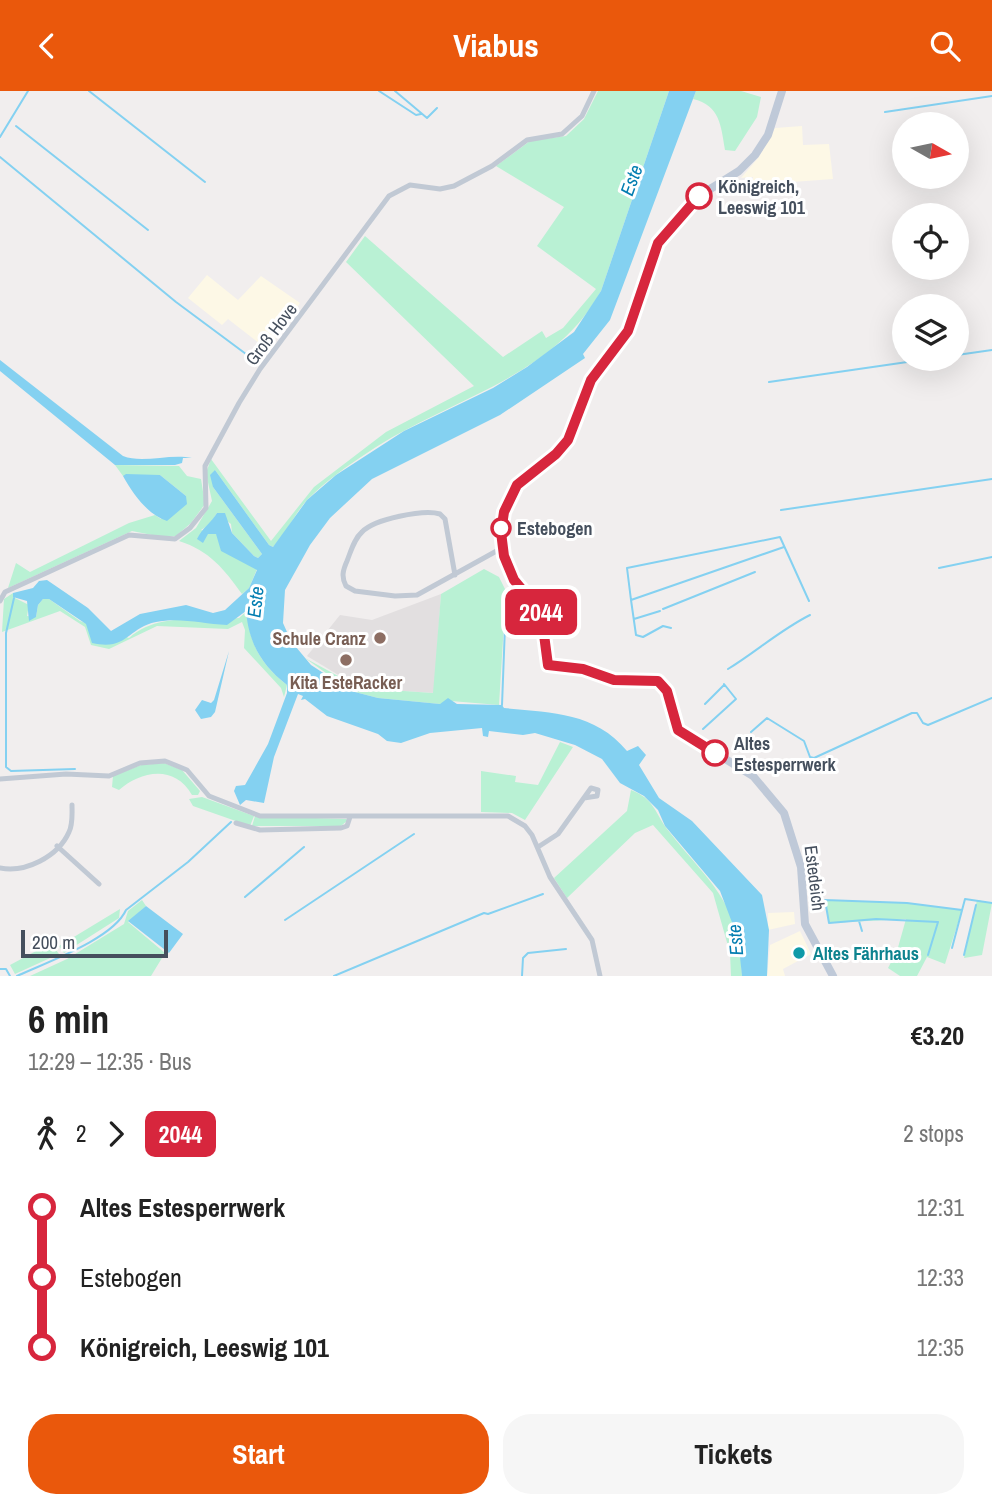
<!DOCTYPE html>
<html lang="en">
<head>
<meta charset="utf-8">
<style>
	body { margin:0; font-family:"Archivo Narrow",sans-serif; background:#f6f6f6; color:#222; height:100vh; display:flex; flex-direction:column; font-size:26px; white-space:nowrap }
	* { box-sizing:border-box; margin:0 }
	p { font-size:23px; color:#767676 }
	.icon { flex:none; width:38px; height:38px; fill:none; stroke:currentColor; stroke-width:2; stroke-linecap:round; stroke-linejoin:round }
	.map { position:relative; height:885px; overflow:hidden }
	.side { display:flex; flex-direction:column; background:#fff; flex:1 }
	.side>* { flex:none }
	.badge { padding:0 14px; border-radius:10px; font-size:24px; line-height:46px }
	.needle { width:46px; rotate:99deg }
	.fabs { position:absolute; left:892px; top:21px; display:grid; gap:14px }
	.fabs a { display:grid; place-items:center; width:77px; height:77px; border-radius:50%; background:#fff; box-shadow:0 7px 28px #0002; font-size:35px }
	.scale { position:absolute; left:21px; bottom:18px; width:147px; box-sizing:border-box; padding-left:7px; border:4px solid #454f5d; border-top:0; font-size:19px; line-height:24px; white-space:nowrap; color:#454f5d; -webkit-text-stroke:5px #fff; paint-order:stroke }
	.map>.badge { position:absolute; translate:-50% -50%; box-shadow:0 0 0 4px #fff }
	.legs { display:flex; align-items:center; gap:10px; height:77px; padding:0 28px; font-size:23px }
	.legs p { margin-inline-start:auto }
	.head { display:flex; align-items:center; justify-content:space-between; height:119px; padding:0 28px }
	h1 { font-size:38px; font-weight:700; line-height:52px }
	.primary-button { display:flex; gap:14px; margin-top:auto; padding:14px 28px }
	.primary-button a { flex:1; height:80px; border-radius:28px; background:#ea580c; color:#fff; font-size:28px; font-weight:700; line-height:80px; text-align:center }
	.primary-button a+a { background:#f6f6f6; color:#222 }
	ul { padding:0 28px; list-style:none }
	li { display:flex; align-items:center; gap:24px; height:70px; font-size:26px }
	li i { display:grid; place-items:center; width:10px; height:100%; margin:0 9px; background:currentColor }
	li i::after { content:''; width:18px; height:18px; margin:-9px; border:5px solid; border-radius:50%; background:#fff }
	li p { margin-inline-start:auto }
	li:first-child i { background:linear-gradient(#0000 50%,currentColor 0) }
	li:last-child i { background:linear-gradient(currentColor 50%,#0000 0) }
	header { display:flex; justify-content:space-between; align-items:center; height:91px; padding:0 28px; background:#ea580c; color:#fff; font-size:32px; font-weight:700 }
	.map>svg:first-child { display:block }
	.commercial { fill:#fdf8e6 }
	.education { fill:#e2dfe0 }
	.green { fill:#b9f1d4 }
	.water { fill:#84d1f1 }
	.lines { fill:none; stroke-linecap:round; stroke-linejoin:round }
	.stream { stroke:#84d1f1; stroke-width:2 }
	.street { stroke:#c1c9d4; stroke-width:5 }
	.secondary { stroke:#bfc9d8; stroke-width:8 }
	.line-1-casing { stroke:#fff; stroke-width:16 }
	.line-1 { stroke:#d7263d; stroke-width:10 }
	.stop-1-dot { fill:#fff; stroke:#d7263d; stroke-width:3.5 }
	.education-dot { fill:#8d6e63; stroke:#fff; stroke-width:2.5 }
	.culture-dot { fill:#0f9aa8; stroke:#fff; stroke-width:2.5 }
	.labels { text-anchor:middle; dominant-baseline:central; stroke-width:6; stroke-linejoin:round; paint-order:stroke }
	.stop-label { font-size:18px; font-weight:bold; fill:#454f5d; stroke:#fff; text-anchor:start }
	.street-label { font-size:18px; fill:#454f5d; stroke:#fff }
	.education-label { font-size:18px; font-weight:bold; fill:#785e54; stroke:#fff; text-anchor:end }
	.culture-label { font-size:18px; font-weight:bold; fill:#0d838f; stroke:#fff; text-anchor:start }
	.water-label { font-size:19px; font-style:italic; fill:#047eb1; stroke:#fff }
</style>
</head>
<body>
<header><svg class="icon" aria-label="back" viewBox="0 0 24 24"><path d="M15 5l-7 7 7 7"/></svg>Viabus<svg class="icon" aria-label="search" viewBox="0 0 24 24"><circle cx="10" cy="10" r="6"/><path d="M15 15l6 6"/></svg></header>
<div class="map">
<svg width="992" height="885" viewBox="0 0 992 885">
	<rect width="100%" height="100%" fill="#f1eeee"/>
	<path class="commercial" d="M802 35 803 54 829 53 833 88 753 94V86L741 87 759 66 775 37Z
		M207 184 238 209 261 185 300 212 268 259 228 228 222 234 188 207Z
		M794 821 795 833 768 839V822Z
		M800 840 811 863 783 878 785 885H767L770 854Z"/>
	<path class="education" d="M441 503 434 602 360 597 307 565 340 524 372 529Z"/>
	<path class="green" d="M598 0H669L601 200C552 289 446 308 367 362 347 375 326 390 308 408 295 422 287 441 273 456L269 454 215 379 213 396 262 463 258 467 254 465 232 442 231 433 217 422 210 433 201 439 216 443 257 478 249 497 242 503C224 478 210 460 179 450L196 437 212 410 206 382 211 368 271 450 314 396 386 341 474 295 346 171 365 145 503 266 542 240 546 247 563 237 596 198 537 155 564 116 496 75 530 50 566 45 584 28Z
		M696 0H741L761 6 757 26 735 60 725 59C721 35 720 14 693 8Z
		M115 374 179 375 187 385 201 388 205 413 191 432 176 445 162 446 132 440 8 497 16 472 30 481 129 432 155 424 161 428 186 405 160 384 123 385Z
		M484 478 499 486 506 500 499 614 451 610 440 613 378 607 351 600 305 567 360 597 433 602 441 503Z
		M13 502V506L29 514 27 525 36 526 38 514 43 508H49L80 530 129 547C157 521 202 530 239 527L247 520C249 552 261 574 287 594L284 606 281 597 244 557 245 539 242 531 228 538 157 535 109 558 91 554 85 536 60 520 2 541 4 508Z
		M560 651 573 656 525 729 512 722 481 721V680L516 685 515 691 538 694Z
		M164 672 182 679 200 700 198 704H192C174 672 139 681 119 699L112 696 113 685 141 674Z
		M631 699C654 708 654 720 667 738 708 791 741 810 742 885H731L730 862 713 802 653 734 635 742 567 807 554 787 627 720Z
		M202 706 254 725 250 735 193 715 189 708Z
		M255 725 346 728 348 729 341 735H252Z
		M142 809 146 815 128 831 165 862 151 885H30L67 868 124 833 128 820Z
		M825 809 907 812 962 819 945 873 927 866 917 885H900L888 877 897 860 906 828 829 832Z
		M977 809 992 812 982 864 964 867Z
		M120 818 119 827 64 862 59 855Z
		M51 852 59 863 15 883 10 874Z"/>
	<path class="water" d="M669 0H696L610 229 583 263 585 267 500 324 372 388 330 427 310 454 285 499 283 532 291 550 311 574 351 600 378 607 440 613 448 607 457 613 502 614 504 617C550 622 594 620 627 660L638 655 646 664 639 674 659 707 692 730 762 804 769 839 767 885H742L738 847 720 800 665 735 658 719 644 705 620 692 602 668 575 654 535 642 523 644 489 640 488 646 483 645 482 637 430 642 401 652 387 650 378 643 327 625 305 608 301 609 303 605 298 603 274 666 264 712 246 709 240 714 234 700 236 695 245 694 268 653 287 602V594C261 574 249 552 246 520L227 534C203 533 180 526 156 531 127 537 128 560 92 552L86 533 49 508H43L38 514 36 526 29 530 27 510 13 506V502L33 497 39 490 47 489 88 517 111 540 140 523 186 514 213 522 225 519 249 497 257 479 221 460 216 443H208L203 452 197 448C202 437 211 432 217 422H225L232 442 254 465 258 467 262 463 213 396 210 384 215 379 269 454 273 456 307 409 336 384 404 340 493 297 527 276 574 241 601 200Z
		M0 269 123 365C143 373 170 362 192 367H183L182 372 175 374H115L0 280Z
		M126 383 160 384 186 405 187 413 167 430C148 424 133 403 123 385Z
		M229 560 215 621 211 626 201 628 195 619 202 609 211 612 214 609Z
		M146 815 183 843 169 862 128 830Z"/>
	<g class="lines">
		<path class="stream" d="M89 0 205 91
			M379 0 416 24 421 23
			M395 0 427 27 437 17
			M885 21 992 5
			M16 35 148 139
			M0 46 28 0
			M0 66 176 211 250 266
			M957 264 992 259
			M769 291 928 268
			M781 419 992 388
			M939 477 992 466
			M14 507 6 542V676L11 680 75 678
			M631 509 627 477 780 446 809 510
			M663 518 755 481
			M634 528 660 520
			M671 537 663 535 643 546 636 544 631 509 784 456
			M728 578C756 561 780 539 810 524
			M705 613 724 594
			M502 614 506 509
			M703 638 736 608 724 593
			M751 641 767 627 804 650 810 666 814 667 912 622H917L923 632 928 634 992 607
			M245 806 304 756
			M285 829 414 743
			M859 830 862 840
			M952 857 965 808 992 812
			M928 864 938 831 876 828 829 832 825 809 907 812 962 819
			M964 864 976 814
			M0 878H6L10 885
			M17 885C47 871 113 848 126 819L188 771 231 731
			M334 885 484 822 488 823 543 803
			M522 885 523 867 528 862 566 858"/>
		<path class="street" d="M455 484 445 428 440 423C424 418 374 428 362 441 354 448 351 460 347 470 343 479 341 486 346 495L355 500 395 505 417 504 502 457
			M0 510 5 501 129 444 175 448 190 437 206 417 205 375 239 312 260 278 389 105 410 94 440 98 454 95 492 75 527 49 562 43 582 25 594 0
			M0 688 66 683 109 685 140 672 165 670 187 679 209 705 260 725H508L525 735 532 744 550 786 592 849 600 885
			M236 732 260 739 341 737 347 735 350 726
			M57 755 99 793
			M538 756 558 743 591 697 598 699 597 705 584 707
			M0 777C25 782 58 766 69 741 73 733 72 723 72 714"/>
		<path class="secondary" d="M782 0 768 44 755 64 739 80 699 105 662 146 628 240 591 289 568 349 556 363 517 394 506 415 501 439 504 465 514 489 541 521 548 574 555 578H583L614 589 658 590 667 600 678 639 753 685 784 722 801 776 805 833 833 885"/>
	</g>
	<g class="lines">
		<g class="line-1-casing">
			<path id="line-1" d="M699 105 658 152 628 240 591 289 568 349 556 363 517 394 504 421 501 441 504 465 514 489 541 521 548 574 583 578 614 589 658 590 667 600 678 639 715 662"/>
		</g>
		<use href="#line-1" class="line-1"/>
	</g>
	<g class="stop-1-dot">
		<circle cx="699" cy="105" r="12"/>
		<circle cx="501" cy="437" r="9"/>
		<circle cx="715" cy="662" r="12"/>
	</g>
	<g class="education-dot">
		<circle cx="380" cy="547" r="7"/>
		<circle cx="346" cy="569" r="7"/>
	</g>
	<circle class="culture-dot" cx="799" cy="862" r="7"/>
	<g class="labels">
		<g class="stop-label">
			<text x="718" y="95">Königreich,<tspan x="718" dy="21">Leeswig 101</tspan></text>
			<text x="517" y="437">Estebogen</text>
			<text x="734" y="652">Altes<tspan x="734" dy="21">Estesperrwerk</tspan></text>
		</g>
		<g class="street-label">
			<text transform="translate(271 243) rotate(-53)">Groß Hove</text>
			<text transform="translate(815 787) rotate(83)">Estedeich</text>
		</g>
		<g class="education-label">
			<text x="366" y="547">Schule Cranz</text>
			<text x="346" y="591" text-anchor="middle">Kita EsteRacker</text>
		</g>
		<g class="culture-label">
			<text x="813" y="862">Altes Fährhaus</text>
		</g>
		<g class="water-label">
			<text transform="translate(631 89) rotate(-70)">Este</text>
			<text transform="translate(255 511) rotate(-84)">Este</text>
			<text transform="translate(735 849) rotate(-95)">Este</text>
		</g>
	</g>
</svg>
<div class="fabs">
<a><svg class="needle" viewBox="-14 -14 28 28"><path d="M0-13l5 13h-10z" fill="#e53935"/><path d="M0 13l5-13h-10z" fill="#767676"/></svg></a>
<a><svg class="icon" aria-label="locate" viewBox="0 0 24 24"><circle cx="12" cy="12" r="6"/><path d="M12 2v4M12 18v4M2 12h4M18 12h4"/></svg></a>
<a><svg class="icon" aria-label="layers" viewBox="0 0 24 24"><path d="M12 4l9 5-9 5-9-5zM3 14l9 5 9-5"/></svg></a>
</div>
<div class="scale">200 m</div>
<b class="badge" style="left:541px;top:521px;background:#d7263d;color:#fff">2044</b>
</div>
<section class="side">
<div class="head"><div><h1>6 min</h1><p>12:29 – 12:35 · Bus</p></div><b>€3.20</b></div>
<div class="legs"><svg class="icon" aria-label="walk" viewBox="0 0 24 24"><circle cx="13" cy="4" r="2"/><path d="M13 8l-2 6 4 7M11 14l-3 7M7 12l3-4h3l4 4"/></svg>2<svg class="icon" aria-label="forward" viewBox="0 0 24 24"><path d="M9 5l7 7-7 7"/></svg><b class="badge" style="background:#d7263d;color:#fff">2044</b><p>2 stops</p></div>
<ul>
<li><i style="color:#d7263d"></i><b>Altes Estesperrwerk</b><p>12:31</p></li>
<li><i style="color:#d7263d"></i><span>Estebogen</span><p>12:33</p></li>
<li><i style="color:#d7263d"></i><b>Königreich, Leeswig 101</b><p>12:35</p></li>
</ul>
<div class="primary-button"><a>Start</a><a>Tickets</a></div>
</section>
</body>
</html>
